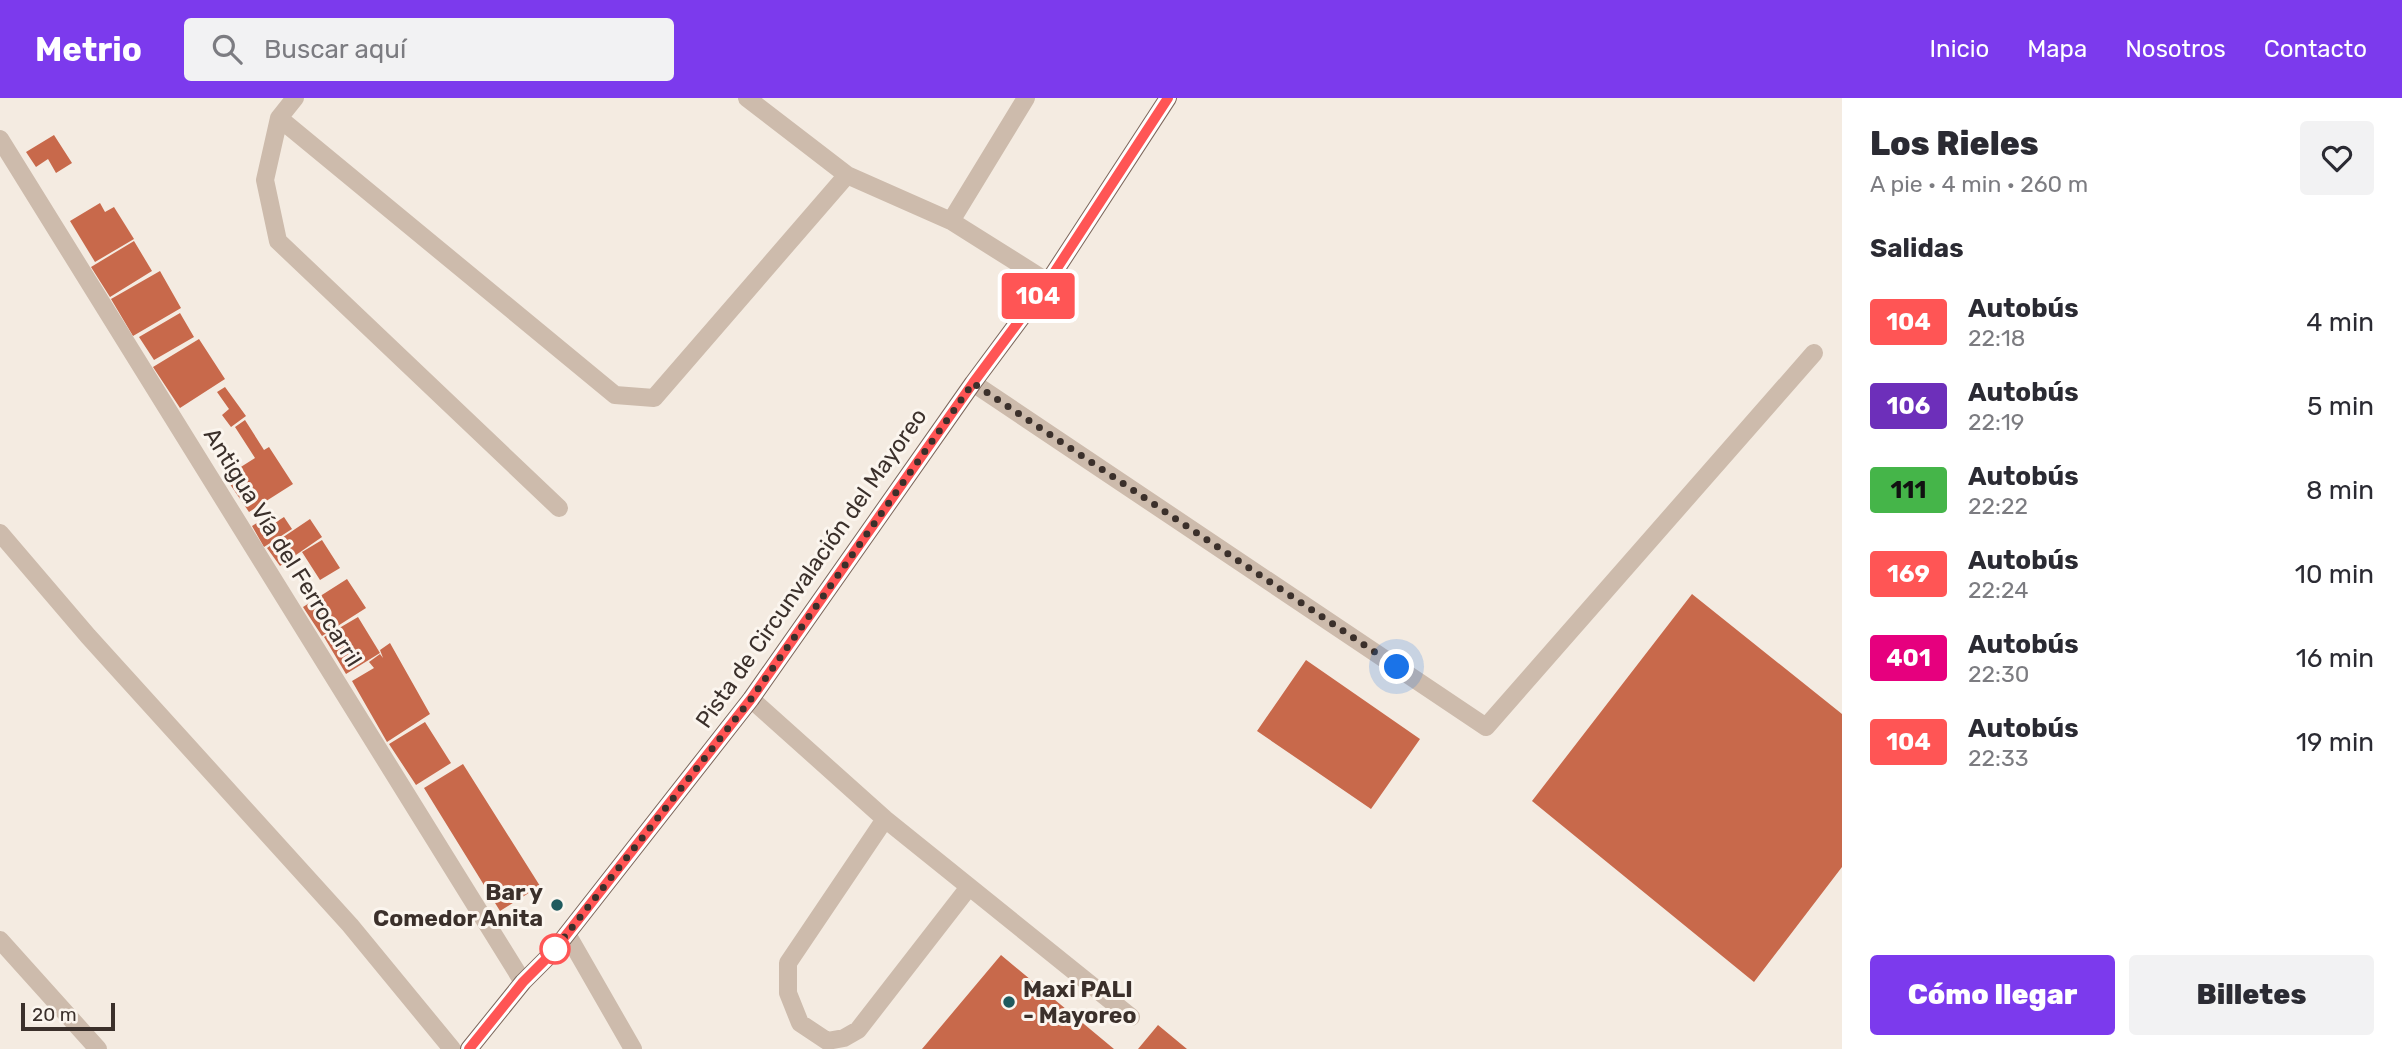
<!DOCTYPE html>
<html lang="es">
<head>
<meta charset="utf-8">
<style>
	body { margin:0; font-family:Rubik,sans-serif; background:#f2f2f3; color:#2b2b33; height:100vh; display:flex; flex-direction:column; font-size:26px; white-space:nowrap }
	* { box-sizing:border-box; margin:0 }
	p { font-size:23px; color:#7c7c81 }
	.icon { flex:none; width:38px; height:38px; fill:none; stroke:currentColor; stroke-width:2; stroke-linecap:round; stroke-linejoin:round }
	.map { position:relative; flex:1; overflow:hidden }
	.sheet { display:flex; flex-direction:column; background:#fff; width:560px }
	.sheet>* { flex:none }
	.badge { padding:0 14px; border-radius:5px; font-size:24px; line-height:46px }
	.scale { position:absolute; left:21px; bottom:18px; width:94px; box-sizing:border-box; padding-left:7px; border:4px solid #3b302b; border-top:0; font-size:19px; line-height:24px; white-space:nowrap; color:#3b302b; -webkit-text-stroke:5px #fbf5ee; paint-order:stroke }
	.you { position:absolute; width:35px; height:35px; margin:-18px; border:5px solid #fff; border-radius:50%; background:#1a73e8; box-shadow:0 0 0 10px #1a73e833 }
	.map>.badge { position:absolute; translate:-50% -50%; box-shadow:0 0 0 4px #fff }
	h2 { padding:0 28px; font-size:26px; line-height:63px }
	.round { display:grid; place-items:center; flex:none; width:74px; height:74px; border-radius:7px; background:#f2f2f3 }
	.headline { display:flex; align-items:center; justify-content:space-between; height:119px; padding:0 28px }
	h1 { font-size:33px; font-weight:800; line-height:52px }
	.cta { display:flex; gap:14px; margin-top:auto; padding:14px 28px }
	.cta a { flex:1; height:80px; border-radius:7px; background:#7c3aed; color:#fff; font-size:28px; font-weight:800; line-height:80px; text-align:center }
	.cta a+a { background:#f2f2f3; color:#2b2b33 }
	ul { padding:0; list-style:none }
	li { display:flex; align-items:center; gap:21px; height:84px; padding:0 28px }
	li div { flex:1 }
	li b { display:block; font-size:26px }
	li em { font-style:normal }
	li .badge { min-width:77px; font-weight:700; text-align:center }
	header { display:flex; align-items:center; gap:42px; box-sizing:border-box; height:98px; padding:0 35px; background:#7c3aed; color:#fff }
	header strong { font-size:33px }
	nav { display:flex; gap:38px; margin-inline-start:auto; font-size:24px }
	.search { width:490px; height:63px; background:#f2f2f3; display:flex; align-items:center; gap:18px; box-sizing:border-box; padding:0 24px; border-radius:7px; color:#7c7c81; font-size:26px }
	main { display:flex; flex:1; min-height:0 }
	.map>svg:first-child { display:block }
	.building { fill:#c8694b }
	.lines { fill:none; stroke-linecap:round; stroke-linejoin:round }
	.minor { stroke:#cdbbac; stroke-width:18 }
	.major { stroke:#7d675c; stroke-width:18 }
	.line-casing { stroke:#fff; stroke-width:16 }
	.line { stroke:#f55; stroke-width:10 }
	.walk { stroke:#3b302b; stroke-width:7; stroke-dasharray:0 12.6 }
	.poi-dot { fill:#1f5a5e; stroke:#fbf5ee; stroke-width:2.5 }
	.stop-dot { fill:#fff; stroke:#f55; stroke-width:3.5 }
	.labels { text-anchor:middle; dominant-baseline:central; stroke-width:6; stroke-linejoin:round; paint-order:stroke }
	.street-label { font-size:23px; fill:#3b302b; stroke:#fbf5ee }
	.poi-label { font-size:23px; font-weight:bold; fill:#3b302b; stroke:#fbf5ee; text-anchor:end }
</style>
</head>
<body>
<header>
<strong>Metrio</strong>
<div class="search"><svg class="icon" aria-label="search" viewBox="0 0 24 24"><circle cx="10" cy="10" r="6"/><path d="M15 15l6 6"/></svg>Buscar aquí</div>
<nav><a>Inicio</a><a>Mapa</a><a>Nosotros</a><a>Contacto</a></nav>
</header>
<main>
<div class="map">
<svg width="1842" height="951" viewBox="0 0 1842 951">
	<rect width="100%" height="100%" fill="#f4ebe1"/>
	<path class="building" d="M54 37 72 65 56 75 48 61 36 69 26 54Z
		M100 105 105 114 114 109 134 141 95 164 70 123Z
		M134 143 152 173 110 199 91 169Z
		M160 173 181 210 133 238 111 201Z
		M180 215 194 239 154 262 139 239Z
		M199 241 225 281 180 310 153 269Z
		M225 289 246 318 231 329 222 317 229 311 217 294Z
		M245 322 264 352 269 349 293 386 249 414 225 379 255 360 235 329Z
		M268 418 273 426 284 419 292 431 264 449 252 428Z
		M310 421 322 439 280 468 267 450Z
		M322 442 340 470 320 482 302 454Z
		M347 481 366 510 322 538 303 509Z
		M1692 496 1842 616V769L1754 884 1532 703Z
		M358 519 380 555 346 576 324 539Z
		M390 545 430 616 387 644 352 583 374 570 369 564 380 556 383 560 380 552Z
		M1306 562 1420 641 1371 711 1257 633Z
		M425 624 451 665 416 687 389 646Z
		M463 666 540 788 500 813 424 690Z
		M1001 857 1114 951H922Z
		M1158 927 1187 951H1138Z"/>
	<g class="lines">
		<path class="minor" d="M295 0 279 20 265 82 278 143 559 410
			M747 0 847 77 951 123
			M1026 0 951 123 1048 184
			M279 20 615 297 654 300 847 77
			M0 41 523 884
			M973 285 1486 629 1814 255
			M0 435 88 538 350 827 452 951
			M751 601 885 721 1131 919
			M885 721 788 865V895L800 925 827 943 844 940 858 932 969 789
			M567 836 633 951
			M0 842 98 951"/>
		<path class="major" d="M469 951 523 884 552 855 751 601 973 285 1048 184 1168 0"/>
	</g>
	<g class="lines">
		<g class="line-casing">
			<path id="line" d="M469 951 523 884 552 855 751 601 973 285 1048 184 1168 0"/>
		</g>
		<use href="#line" class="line"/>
		<path class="walk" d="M555 851 552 855 751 601 973 285 1397 569"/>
	</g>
	<g class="poi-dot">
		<circle cx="557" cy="807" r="7"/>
		<circle cx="1009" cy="904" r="7"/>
	</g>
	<circle class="stop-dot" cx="555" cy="851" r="14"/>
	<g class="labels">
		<g class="street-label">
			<text transform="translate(283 449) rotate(58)">Antigua Vía del Ferrocarril</text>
			<text transform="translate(811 470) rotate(-55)">Pista de Circunvalación del Mayoreo</text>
		</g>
		<g class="poi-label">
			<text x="543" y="794">Bar y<tspan x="543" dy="26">Comedor Anita</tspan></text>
			<text x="1023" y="891" text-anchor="start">Maxi PALI<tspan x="1023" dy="26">- Mayoreo</tspan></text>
		</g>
	</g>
</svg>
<div class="scale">20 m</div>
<div class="you" style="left:1397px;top:569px"></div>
<b class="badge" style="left:1038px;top:198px;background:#f55;color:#fff">104</b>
</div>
<section class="sheet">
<div class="headline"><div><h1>Los Rieles</h1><p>A pie · 4 min · 260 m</p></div><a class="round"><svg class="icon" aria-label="heart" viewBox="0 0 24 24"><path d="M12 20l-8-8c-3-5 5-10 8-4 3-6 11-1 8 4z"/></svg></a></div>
<h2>Salidas</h2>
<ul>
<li><span class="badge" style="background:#f55;color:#fff">104</span><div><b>Autobús</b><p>22:18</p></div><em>4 min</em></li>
<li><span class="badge" style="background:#6d2fba;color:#fff">106</span><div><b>Autobús</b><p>22:19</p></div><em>5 min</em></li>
<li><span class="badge" style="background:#45b549;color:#111">111</span><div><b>Autobús</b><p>22:22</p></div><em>8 min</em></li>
<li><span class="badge" style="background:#f55;color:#fff">169</span><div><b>Autobús</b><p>22:24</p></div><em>10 min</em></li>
<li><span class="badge" style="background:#e6007e;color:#fff">401</span><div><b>Autobús</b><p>22:30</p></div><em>16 min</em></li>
<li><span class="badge" style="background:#f55;color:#fff">104</span><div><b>Autobús</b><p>22:33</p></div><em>19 min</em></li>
</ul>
<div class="cta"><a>Cómo llegar</a><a>Billetes</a></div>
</section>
</main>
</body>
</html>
